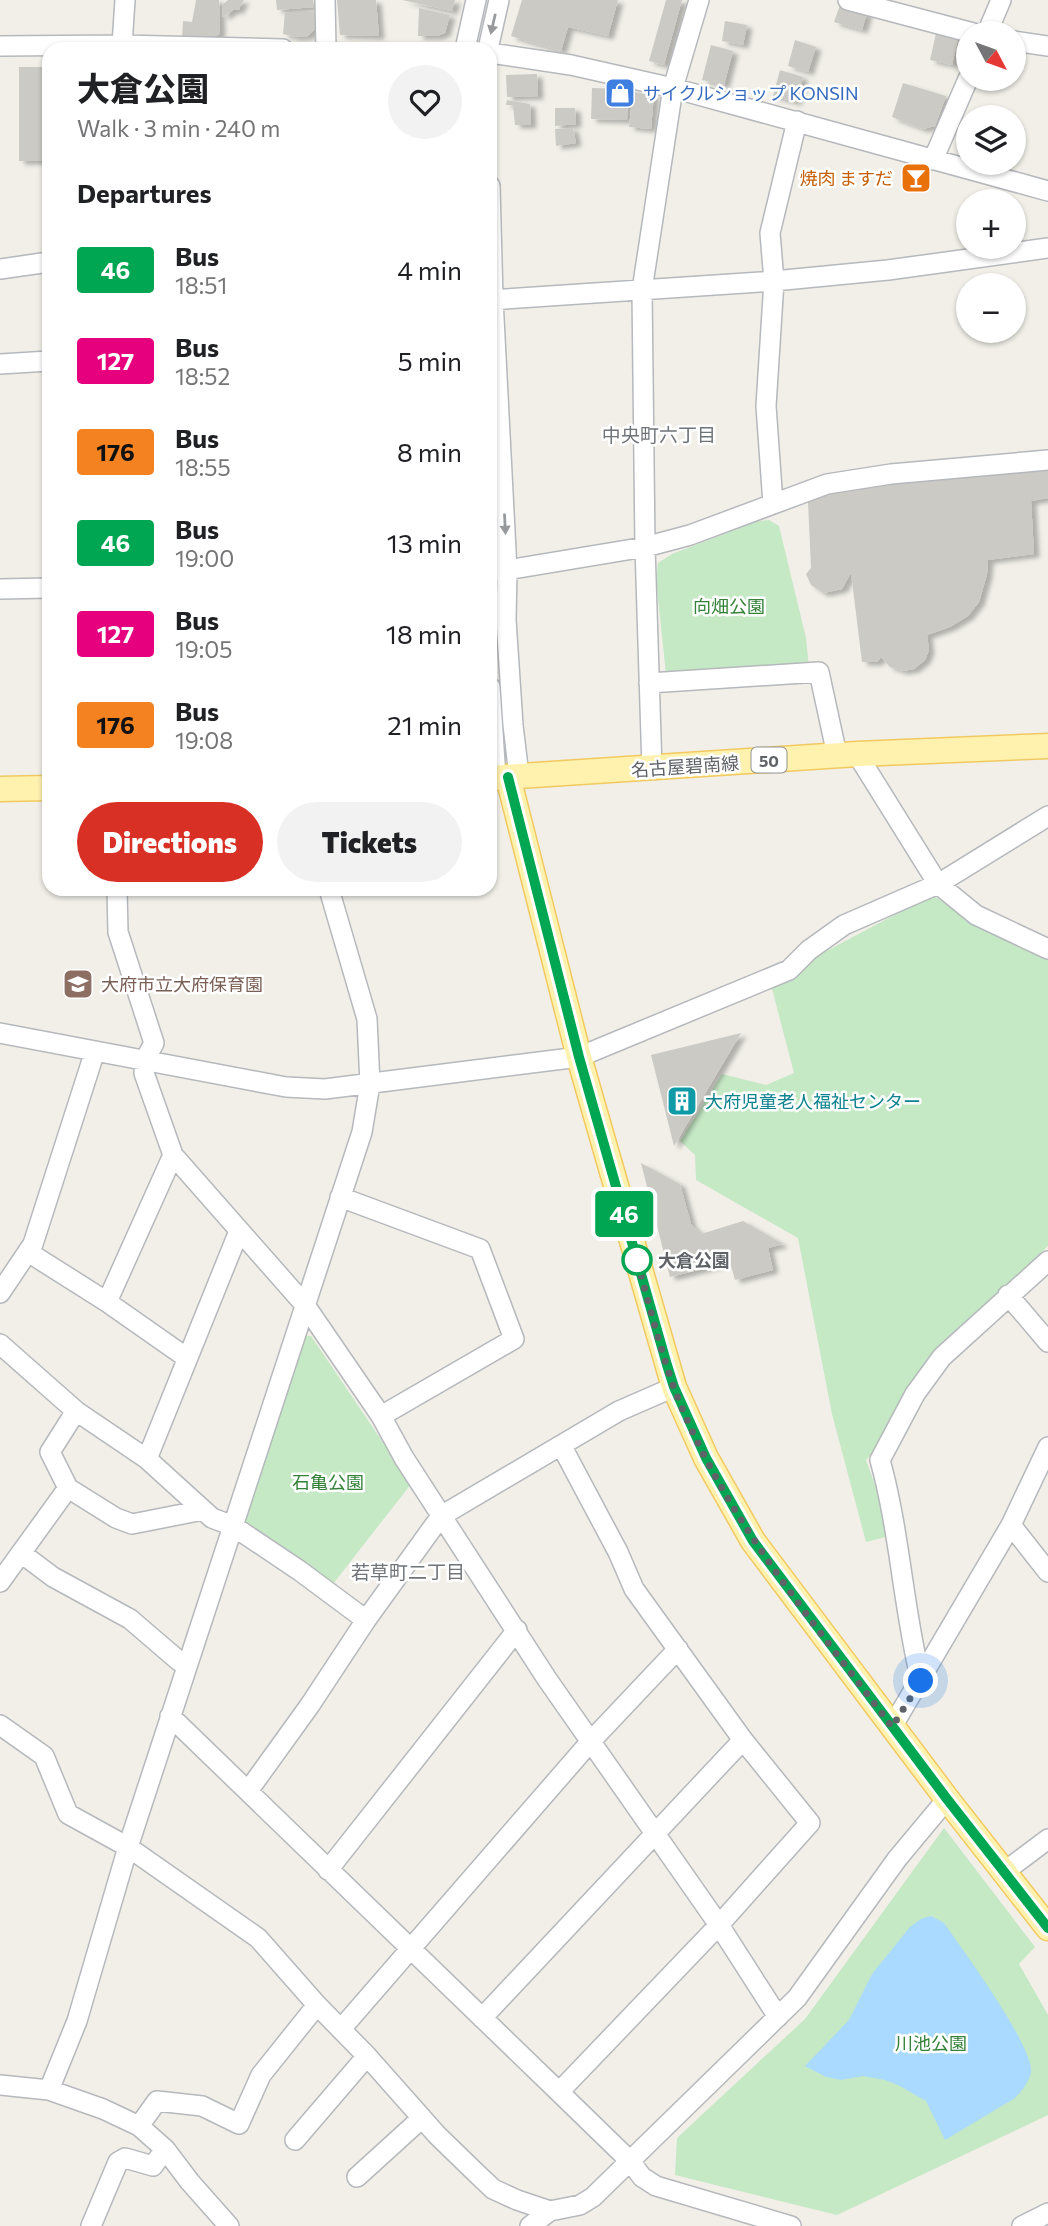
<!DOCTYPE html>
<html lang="en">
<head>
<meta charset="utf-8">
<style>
	body { margin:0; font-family:Commissioner,"Noto Sans JP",sans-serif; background:#f2f2f2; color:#202124; height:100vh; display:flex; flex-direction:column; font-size:26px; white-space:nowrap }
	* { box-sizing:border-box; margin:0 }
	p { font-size:23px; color:#757577 }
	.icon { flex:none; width:38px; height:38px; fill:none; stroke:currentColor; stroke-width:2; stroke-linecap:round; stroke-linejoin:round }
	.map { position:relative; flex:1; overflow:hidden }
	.panel { position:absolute; left:42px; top:42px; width:455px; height:854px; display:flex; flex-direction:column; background:#fff; border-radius:21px; box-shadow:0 2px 5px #0004 }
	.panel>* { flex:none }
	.badge { padding:0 14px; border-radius:5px; font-size:24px; line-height:46px }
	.needle { width:46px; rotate:131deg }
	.controls { position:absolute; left:956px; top:21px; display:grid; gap:14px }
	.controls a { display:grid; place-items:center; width:70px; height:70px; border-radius:50%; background:#fff; box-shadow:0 2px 5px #0004; font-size:35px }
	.you { position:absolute; width:35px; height:35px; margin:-18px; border:5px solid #fff; border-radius:50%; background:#1a73e8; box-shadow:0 0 0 10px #1a73e833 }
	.map>.badge { position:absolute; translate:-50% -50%; box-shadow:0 0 0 4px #fff }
	h2 { padding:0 35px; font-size:26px; line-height:63px }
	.round { display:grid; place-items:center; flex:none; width:74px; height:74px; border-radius:37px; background:#f2f2f2 }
	.summary { display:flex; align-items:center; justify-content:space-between; height:119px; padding:0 35px }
	h1 { font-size:33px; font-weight:800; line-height:52px }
	.cta { display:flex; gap:14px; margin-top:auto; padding:14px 35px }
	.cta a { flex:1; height:80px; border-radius:42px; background:#d93025; color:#fff; font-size:28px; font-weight:800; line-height:80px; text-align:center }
	.cta a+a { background:#f2f2f2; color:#202124 }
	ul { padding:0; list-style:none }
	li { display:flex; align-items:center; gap:21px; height:91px; padding:0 35px }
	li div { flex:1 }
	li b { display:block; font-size:26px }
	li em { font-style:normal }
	li .badge { min-width:77px; font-weight:700; text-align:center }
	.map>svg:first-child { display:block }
	.green { fill:#c5e8c5 }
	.water { fill:#aadaff }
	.building { fill:#cccac5; filter:url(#shadow) }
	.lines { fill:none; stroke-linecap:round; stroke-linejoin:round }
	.minor-casing { stroke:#b5b8bc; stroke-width:22 }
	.major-casing { stroke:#f2c960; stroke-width:27 }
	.minor { stroke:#fff; stroke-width:19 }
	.major { stroke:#fff2af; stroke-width:24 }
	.oneway { fill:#979a9d }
	.line-casing { stroke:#fff; stroke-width:16 }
	.line { stroke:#00a651; stroke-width:10 }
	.walk { stroke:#5f6368; stroke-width:7; stroke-dasharray:0 12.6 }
	.stop-dot { fill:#fff; stroke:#00a651; stroke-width:3.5 }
	.labels { text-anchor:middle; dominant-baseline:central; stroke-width:5; stroke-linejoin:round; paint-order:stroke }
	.shield { fill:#fff; stroke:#8f9295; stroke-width:2 }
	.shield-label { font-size:16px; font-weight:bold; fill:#5f6368 }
	.shop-label { font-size:18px; fill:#366cbe; stroke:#fff; text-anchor:start }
	.food-label { font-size:18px; fill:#c56008; stroke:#fff; text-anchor:end }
	.park-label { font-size:18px; fill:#348238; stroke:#fff }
	.street-label { font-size:18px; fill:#5f6368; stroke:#fff }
	.education-label { font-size:18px; fill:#785e54; stroke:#fff; text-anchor:start }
	.culture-label { font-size:18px; fill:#0d838f; stroke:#fff; text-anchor:start }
	.stop-label { font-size:18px; font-weight:bold; fill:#5f6368; stroke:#fff; text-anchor:start }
	.neighbourhood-label { font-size:19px; fill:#70757a; stroke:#fff }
</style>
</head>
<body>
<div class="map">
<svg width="1048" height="2226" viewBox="0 0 1048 2226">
	<defs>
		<filter id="shadow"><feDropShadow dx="5.5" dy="3.5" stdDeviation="2" flood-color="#0004"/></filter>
	</defs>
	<rect width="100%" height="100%" fill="#f1efe8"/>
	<path class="green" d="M769 520 779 526 806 638 809 668 666 674 656 579 658 563 672 554 758 521Z
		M932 895 971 920 1048 956V1246L998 1295 889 1436 866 1460 893 1535 866 1542 832 1414 798 1238 696 1180 695 1155 680 1141 722 1074 766 1085 794 1073 770 981Z
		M304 1336H311L411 1484 333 1584 243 1527Z
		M944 1828 1035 1947 1019 1964 1048 2015V2115L837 2215 675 2175 677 2138 805 2019Z"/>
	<path class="water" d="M931 1916 944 1923C962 1949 1032 2044 1031 2071 1030 2081 1022 2091 1015 2098L945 2140 926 2101 898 2085 885 2080 863 2076 841 2080 826 2077 805 2066 849 2020 872 1974 910 1927 921 1919Z"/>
	<path class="building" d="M196 0H219L220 34 212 38H182L183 21 192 22Z
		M228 0H244L239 8 240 10H233L223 17 222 5Z
		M276 0H313L314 7 277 10Z
		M337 0H376L379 36 340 35Z
		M402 0H455L452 11Z
		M522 0H618L608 36 568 27 561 51 511 36Z
		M666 0H682L664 65 649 61Z
		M840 5 867 13 862 30 834 22Z
		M419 8 450 15 445 33 437 36H418Z
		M285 12H315L316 28 308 36 296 37 283 34Z
		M725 21 747 25 743 45 722 41Z
		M937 29 959 34 952 65 930 60Z
		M795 40 816 47 808 72 788 66Z
		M711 45 733 51 724 85 702 80Z
		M19 67H49V161H19Z
		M780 70 803 77 796 102 773 96Z
		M537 74 538 96 507 97 506 75Z
		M903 83 946 96 935 126 923 129 892 117Z
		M592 88 628 89 627 120 591 119Z
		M633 92 654 94 651 129 629 127Z
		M507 100 530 104 531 125H515L513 105H506Z
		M555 108H575L576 124 555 126Z
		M573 128 576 143 556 146 555 129Z
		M1048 467V498L1031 501 1034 554 988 560 987 574 979 602 968 616 950 627 927 635 929 650 925 660 914 669 903 671 890 667 881 657 877 662H862L851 573 842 589 823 593 811 585 806 574 811 568 808 502 850 487Z
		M741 1033 674 1146 651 1055Z
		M641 1163 680 1184 691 1224 701 1234 743 1221 783 1244 768 1248 773 1270 735 1280 730 1262 670 1277Z"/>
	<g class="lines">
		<g class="minor-casing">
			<path id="minor" d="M325 0 326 49
				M848 0 973 33
				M987 33 1001 0
				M1013 41 1048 46
				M122 45 125 0
				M0 46 122 45 283 49
				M465 49 476 0
				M488 49 499 0
				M490 53 571 65 673 88 1048 191
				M933 160 968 79
				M490 186 493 299 507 570 506 620 513 725 519 776
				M0 269 49 262
				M490 300 774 281 888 270 1048 248
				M0 364 49 361
				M773 504 766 406 774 281 770 233 797 121
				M490 571 507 570 645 547 690 535 827 484 891 474 1048 460
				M0 589 49 588
				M649 683 819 672 837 755
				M490 687 496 778
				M857 754 938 884 976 915 1048 949
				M652 769 645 547 642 290 673 88 699 0
				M117 889 118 932 154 1043 145 1060 144 1073 173 1155 305 1305 381 1416 404 1458 547 1679 719 1925 778 2017
				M0 1033 286 1087 325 1089 579 1057 789 970 809 950 844 925 938 884 1048 816
				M340 1197 480 1249 514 1339 381 1416
				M28 1252 107 1302 187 1358
				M0 1293 33 1244 95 1051
				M1008 1295 1048 1342
				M107 1302 173 1155
				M0 1344 76 1411 147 1459 212 1518 233 1526 300 1571 366 1620
				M147 1459 239 1231
				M68 1488 116 1518 132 1524 203 1510
				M1011 1525 1048 1572
				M21 1553 53 1577 130 1619 179 1661 188 1664
				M0 1582 68 1488 50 1452 76 1411
				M921 1681C903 1608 900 1532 880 1460L915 1394 942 1357 1048 1261
				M170 1716 559 2092 630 2161 642 2177 656 2186 791 2226
				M0 1725 44 1756 68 1814 128 1847 258 1938 317 2005 367 2056 437 2135 472 2169 493 2189 517 2200 550 2211
				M892 1727 1011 1525 1048 1447
				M248 1791 310 1705 366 1620 441 1516 619 1411 674 1387
				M328 1870 517 1630
				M1004 1872 1048 1839
				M482 2018 743 1740
				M341 2029 591 1741 678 1649
				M0 2085 49 2090 103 2109 139 2126 165 2149 190 2182 229 2226
				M49 2090 77 2021 128 1847 362 1132 370 1084 367 1019 329 889
				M559 2092 719 1925 810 1823 743 1740 634 1589 618 1552 561 1445
				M139 2126 157 2101 202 2106 239 2124 261 2075 317 2005
				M295 2140 367 2056
				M357 2177 422 2118
				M91 2226 118 2162 125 2158 153 2166 165 2149
				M530 2226 550 2211 580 2205 593 2197 797 1998 897 1859 947 1799
				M1022 2226 1048 2213"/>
		</g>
		<g class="major-casing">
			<path id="major" d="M508 777 579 1057 674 1387 706 1458 753 1541 947 1799 1048 1928
				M490 778 857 754 1048 746
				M0 789 49 788"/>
		</g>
		<use href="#minor" class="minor"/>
		<use href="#major" class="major"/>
	</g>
	<defs><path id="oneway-solid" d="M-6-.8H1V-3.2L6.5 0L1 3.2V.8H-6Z" transform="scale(1.75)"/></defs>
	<g class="oneway">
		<use href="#oneway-solid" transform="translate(493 24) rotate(103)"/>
		<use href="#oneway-solid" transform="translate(505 524) rotate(87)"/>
	</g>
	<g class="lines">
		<g class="line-casing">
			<path id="line" d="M508 777 579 1057 667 1365 674 1387 706 1458 753 1541 947 1799 1048 1928"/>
		</g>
		<use href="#line" class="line"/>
		<path class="walk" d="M637 1260 634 1250C647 1295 658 1343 674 1388 722 1515 812 1620 892 1727L921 1681"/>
	</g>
	<defs>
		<g id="shop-square" transform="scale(1.575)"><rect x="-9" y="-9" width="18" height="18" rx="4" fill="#3f7fe0" stroke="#fff"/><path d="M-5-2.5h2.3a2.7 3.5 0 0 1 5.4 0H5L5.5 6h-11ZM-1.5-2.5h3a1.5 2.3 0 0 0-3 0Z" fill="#fff"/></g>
		<g id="bar-square" transform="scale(1.575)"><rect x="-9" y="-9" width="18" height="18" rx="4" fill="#e8710a" stroke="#fff"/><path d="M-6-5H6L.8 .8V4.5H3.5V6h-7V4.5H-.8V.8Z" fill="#fff"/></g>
		<g id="school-square" transform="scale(1.575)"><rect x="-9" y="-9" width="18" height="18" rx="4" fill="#8d6e63" stroke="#fff"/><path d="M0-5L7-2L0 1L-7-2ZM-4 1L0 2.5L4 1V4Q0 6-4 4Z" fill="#fff"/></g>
		<g id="building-square" transform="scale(1.575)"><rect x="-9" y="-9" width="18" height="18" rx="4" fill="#0f9aa8" stroke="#fff"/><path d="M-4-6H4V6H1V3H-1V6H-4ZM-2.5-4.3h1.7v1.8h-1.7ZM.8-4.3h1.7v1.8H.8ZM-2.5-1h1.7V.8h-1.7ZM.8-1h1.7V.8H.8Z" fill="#fff"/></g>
	</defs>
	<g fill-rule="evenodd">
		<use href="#shop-square" x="620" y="93"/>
		<use href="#bar-square" x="916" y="178"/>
		<use href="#school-square" x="78" y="984"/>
		<use href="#building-square" x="682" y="1101"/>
	</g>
	<circle class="stop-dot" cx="637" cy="1260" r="14"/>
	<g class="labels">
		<rect class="shield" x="751.5" y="747.5" width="35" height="25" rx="5"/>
		<g class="shield-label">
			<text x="769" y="760">50</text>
		</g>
		<g class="shop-label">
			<text x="643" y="93">サイクルショップ KONSIN</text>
		</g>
		<g class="food-label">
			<text x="893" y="178">焼肉 ますだ</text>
		</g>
		<g class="park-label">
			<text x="729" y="606">向畑公園</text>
			<text x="328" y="1482">石亀公園</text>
			<text x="931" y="2043">川池公園</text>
		</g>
		<g class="street-label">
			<text transform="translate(685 766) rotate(-4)">名古屋碧南線</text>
		</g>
		<g class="education-label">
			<text x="101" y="984">大府市立大府保育園</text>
		</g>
		<g class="culture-label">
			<text x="705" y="1101">大府児童老人福祉センター</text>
		</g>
		<g class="stop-label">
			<text x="658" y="1260">大倉公園</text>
		</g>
		<g class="neighbourhood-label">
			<text x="659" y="434">中央町六丁目</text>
			<text x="408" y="1571">若草町二丁目</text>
		</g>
	</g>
</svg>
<div class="controls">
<a><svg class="needle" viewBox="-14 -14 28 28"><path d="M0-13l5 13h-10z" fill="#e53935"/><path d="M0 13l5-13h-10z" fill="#757577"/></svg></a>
<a><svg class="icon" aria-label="layers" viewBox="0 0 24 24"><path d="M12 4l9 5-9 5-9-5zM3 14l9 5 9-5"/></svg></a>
<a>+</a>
<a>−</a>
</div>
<div class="you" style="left:921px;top:1681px"></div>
<b class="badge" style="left:624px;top:1214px;background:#00a651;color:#fff">46</b>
<section class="panel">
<div class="summary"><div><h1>大倉公園</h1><p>Walk · 3 min · 240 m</p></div><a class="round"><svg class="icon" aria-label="heart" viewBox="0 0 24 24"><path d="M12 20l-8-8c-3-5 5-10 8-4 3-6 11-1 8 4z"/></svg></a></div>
<h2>Departures</h2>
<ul>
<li><span class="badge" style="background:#00a651;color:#fff">46</span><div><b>Bus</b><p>18:51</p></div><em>4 min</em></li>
<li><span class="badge" style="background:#e6007e;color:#fff">127</span><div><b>Bus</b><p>18:52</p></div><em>5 min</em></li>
<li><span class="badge" style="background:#f58220;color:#111">176</span><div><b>Bus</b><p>18:55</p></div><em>8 min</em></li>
<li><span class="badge" style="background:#00a651;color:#fff">46</span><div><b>Bus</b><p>19:00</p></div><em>13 min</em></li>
<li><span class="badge" style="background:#e6007e;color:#fff">127</span><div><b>Bus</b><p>19:05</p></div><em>18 min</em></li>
<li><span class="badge" style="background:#f58220;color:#111">176</span><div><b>Bus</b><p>19:08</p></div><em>21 min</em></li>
</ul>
<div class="cta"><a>Directions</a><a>Tickets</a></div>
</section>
</div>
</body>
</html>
